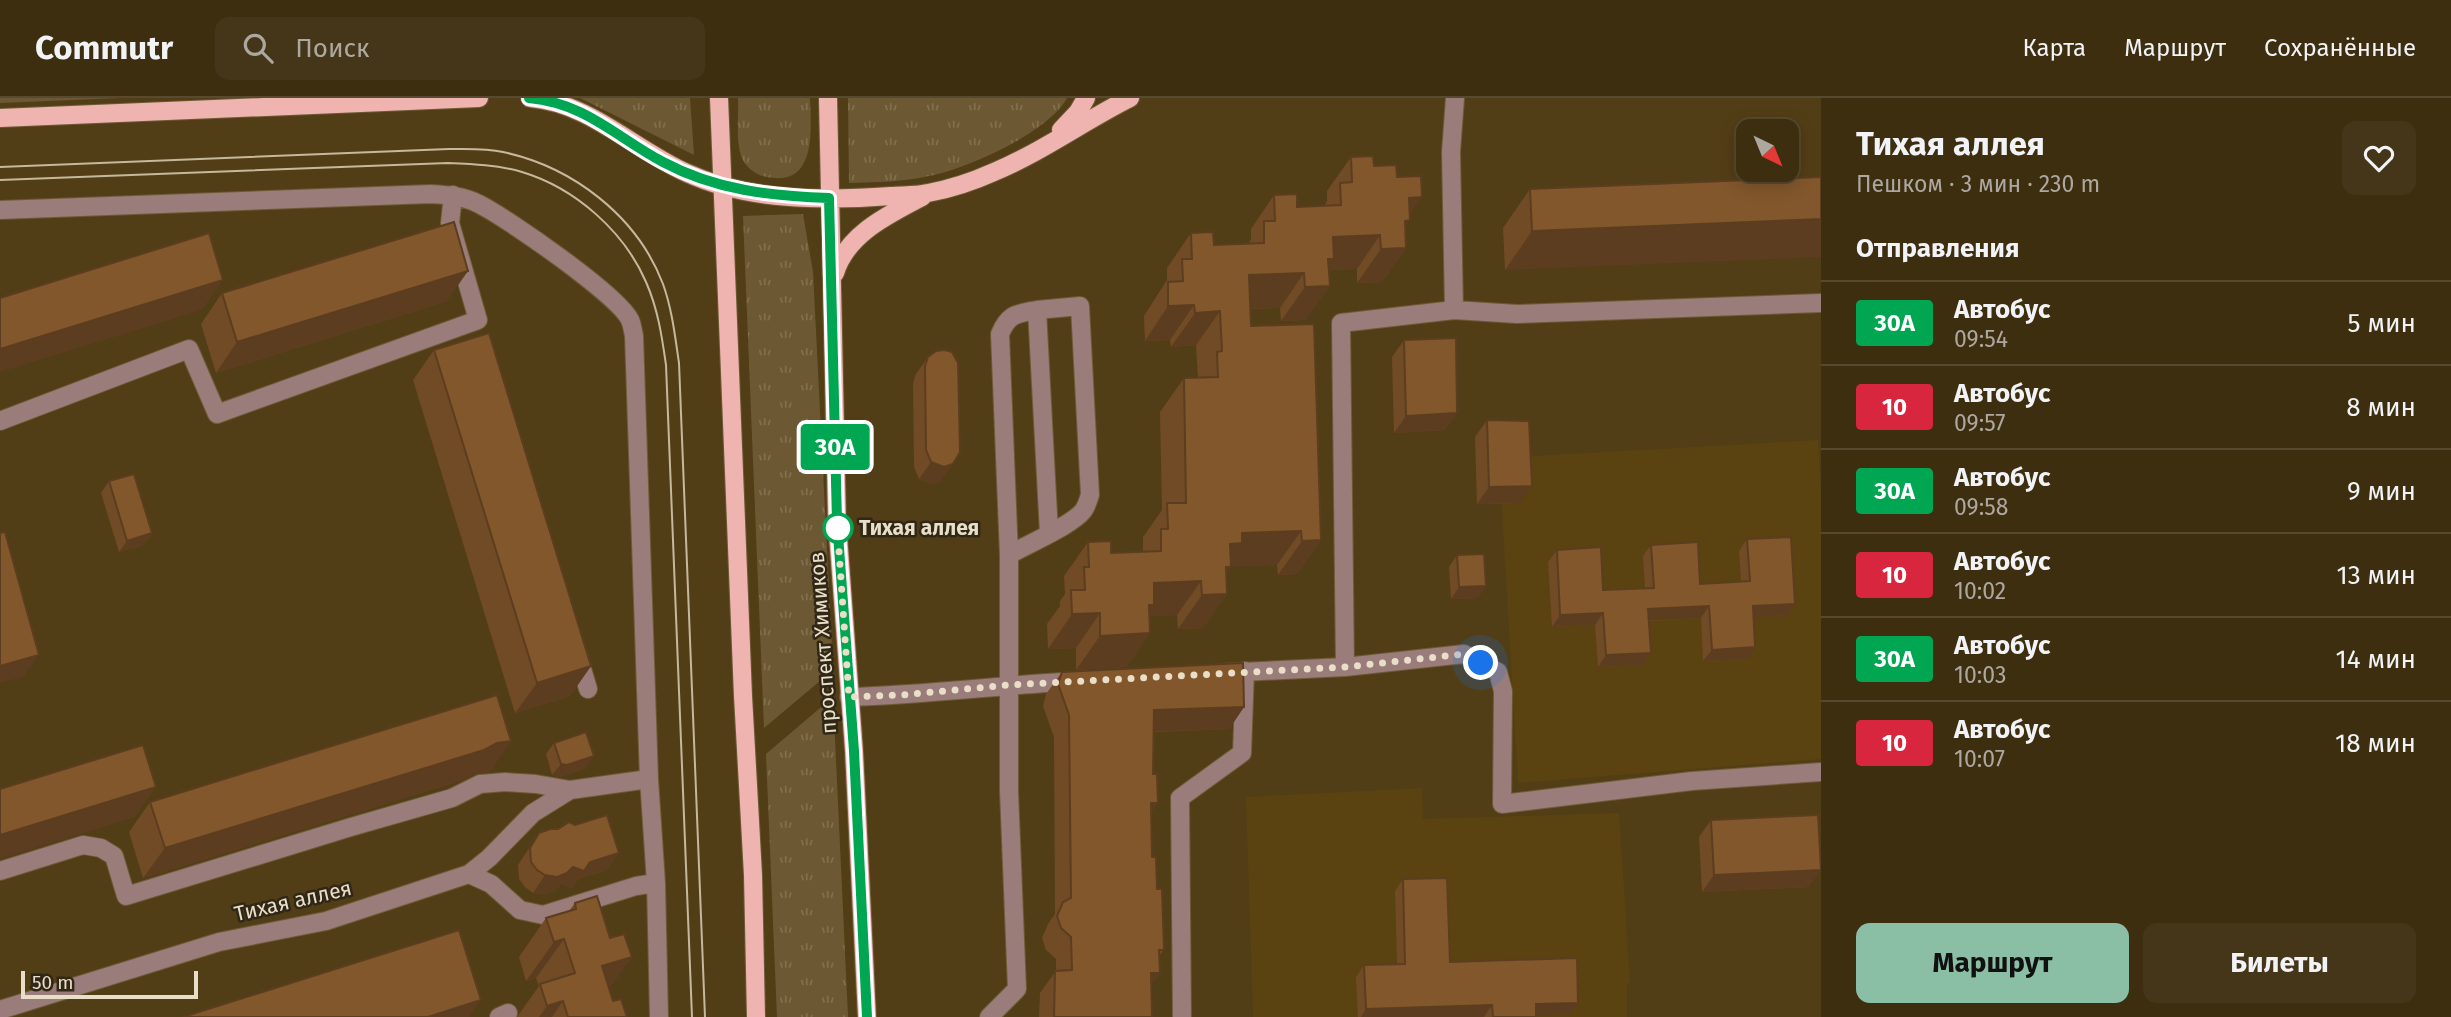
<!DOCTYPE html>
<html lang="ru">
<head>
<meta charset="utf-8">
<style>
	body { margin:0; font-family:"Fira Sans",sans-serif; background:#453619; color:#f1f3f6; height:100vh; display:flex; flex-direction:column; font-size:26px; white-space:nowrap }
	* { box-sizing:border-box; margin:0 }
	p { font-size:23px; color:#ada89f }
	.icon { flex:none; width:38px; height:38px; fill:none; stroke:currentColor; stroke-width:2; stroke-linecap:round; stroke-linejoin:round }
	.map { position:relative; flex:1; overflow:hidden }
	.panel { display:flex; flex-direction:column; background:#3e2e10; width:630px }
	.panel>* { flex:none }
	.badge { padding:0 14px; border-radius:5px; font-size:24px; line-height:46px }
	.needle { width:46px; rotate:137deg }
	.tools { position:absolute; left:1736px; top:21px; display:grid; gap:14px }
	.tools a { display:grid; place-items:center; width:63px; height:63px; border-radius:14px; background:#3e2e10; box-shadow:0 4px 18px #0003,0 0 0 2px #574a30; font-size:35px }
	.scale { position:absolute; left:21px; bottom:18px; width:177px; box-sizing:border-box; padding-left:7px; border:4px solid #e9dec8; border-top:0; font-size:19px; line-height:24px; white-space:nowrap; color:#e9dec8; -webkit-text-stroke:5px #302716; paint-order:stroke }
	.you { position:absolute; width:35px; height:35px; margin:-18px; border:5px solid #fff; border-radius:50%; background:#1a73e8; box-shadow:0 0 0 10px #1a73e833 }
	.map>.badge { position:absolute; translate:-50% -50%; box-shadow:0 0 0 4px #fff }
	h2 { padding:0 35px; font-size:26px; line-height:63px }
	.round { display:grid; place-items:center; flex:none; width:74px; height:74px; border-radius:14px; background:#453619 }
	.head { display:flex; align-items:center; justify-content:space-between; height:119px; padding:0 35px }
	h1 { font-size:33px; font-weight:700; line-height:52px }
	.primary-button { display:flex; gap:14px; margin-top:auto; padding:14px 35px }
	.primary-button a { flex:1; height:80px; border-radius:14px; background:#8abfa5; color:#111; font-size:28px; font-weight:700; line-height:80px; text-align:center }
	.primary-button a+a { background:#453619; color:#f1f3f6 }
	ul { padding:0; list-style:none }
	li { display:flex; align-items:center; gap:21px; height:84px; padding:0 35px; border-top:2px solid #574a30 }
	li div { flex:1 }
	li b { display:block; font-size:26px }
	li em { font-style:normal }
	li .badge { min-width:77px; font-weight:700; text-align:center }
	header { display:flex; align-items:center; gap:42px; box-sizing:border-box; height:98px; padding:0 35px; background:#3e2e10; border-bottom:2px solid #574a30 }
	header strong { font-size:33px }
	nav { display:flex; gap:38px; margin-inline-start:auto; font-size:24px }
	.search { width:490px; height:63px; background:#453619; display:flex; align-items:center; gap:18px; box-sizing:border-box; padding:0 24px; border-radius:14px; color:#ada89f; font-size:26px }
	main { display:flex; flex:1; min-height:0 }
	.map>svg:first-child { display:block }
	.built { fill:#5a4310 }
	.grass { fill:url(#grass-tufts) }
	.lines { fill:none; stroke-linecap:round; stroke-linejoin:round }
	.minor-casing { stroke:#6d5b36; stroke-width:20 }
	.major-casing { stroke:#6d5b36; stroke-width:20 }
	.minor { stroke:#9a7c7a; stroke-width:18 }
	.major { stroke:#f0b4b0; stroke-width:18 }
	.tram { stroke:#c5b89d; stroke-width:2 }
	.wall { fill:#714b26 }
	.shaded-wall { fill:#5c3d1f }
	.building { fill:#83572c; stroke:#5c3d1f; stroke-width:2 }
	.line-casing { stroke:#fff; stroke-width:16 }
	.line { stroke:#00a651; stroke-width:10 }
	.walk { stroke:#e9dec8; stroke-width:7; stroke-dasharray:0 12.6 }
	.stop-dot { fill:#fff; stroke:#00a651; stroke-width:3.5 }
	.labels { text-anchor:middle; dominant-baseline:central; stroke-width:5; stroke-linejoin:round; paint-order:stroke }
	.stop-label { font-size:21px; font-weight:bold; fill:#e9dec8; stroke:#302716; text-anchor:start }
	.street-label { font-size:21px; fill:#e9dec8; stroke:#302716 }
</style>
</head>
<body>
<header>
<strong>Commutr</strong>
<div class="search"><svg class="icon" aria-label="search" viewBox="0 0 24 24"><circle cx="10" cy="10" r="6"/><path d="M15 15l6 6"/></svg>Поиск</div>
<nav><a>Карта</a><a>Маршрут</a><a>Сохранённые</a></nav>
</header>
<main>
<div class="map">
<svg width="1821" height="919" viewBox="0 0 1821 919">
	<defs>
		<pattern id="grass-tufts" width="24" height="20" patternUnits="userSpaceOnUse" patternTransform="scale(1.75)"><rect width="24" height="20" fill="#6c5832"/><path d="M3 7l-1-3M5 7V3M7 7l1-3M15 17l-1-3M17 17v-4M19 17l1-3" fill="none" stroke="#81704e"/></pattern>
	</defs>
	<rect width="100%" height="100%" fill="#523e16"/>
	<path class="built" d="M1818 342 1821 395V661L1518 685 1499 360Z
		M1422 690 1423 721 1619 715 1630 885H1627V919H1253L1246 699Z"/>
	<path class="grass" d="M0 0H120L0 5Z
		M580 0H690L694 57Z
		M738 0H810C811 32 817 89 767 79 756 77 746 70 742 60 735 43 739 18 738 0Z
		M848 0H1067C1049 34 967 71 929 78 903 84 876 84 849 85Z
		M803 116 813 174 833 572 764 630 743 118Z
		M833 599 848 919H777L766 656Z"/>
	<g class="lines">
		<g class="minor-casing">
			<path id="minor" d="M0 112 431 96C448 97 464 98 479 106 507 120 618 197 630 222 632 226 633 233 634 238L649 681 656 785 659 919
				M1037 212C1017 216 1009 215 1000 236L1009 457C1028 446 1071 428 1083 413 1087 408 1088 402 1090 397L1080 208 1037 212 1049 435
				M1454 212 1517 216 1821 205
				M0 323 189 251 217 316 478 222 450 125 453 97
				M578 557 588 591
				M1345 569 1464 556 1498 574 1503 593 1502 706 1692 683 1821 674
				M1221 575 1345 569 1341 225 1454 212 1451 54 1455 0
				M849 599C926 597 1001 587 1078 583
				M0 773 83 747 101 750 114 758 126 798 351 729 452 700 480 686 505 684 536 686 570 692 649 681
				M469 776 491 786 520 812 543 817 636 788 656 785
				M0 912 219 844 326 823 469 776 489 760 533 715 570 692
				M499 919 508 915
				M989 919 1017 891 1009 693V457
				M1182 919 1180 700 1242 655 1245 573"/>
		</g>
		<g class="major-casing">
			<path id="major" d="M530 0C590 5 633 51 687 75 748 103 825 103 891 98 903 97 917 98 928 95 950 91 974 83 994 74 1042 54 1084 23 1130 0
				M719 0 743 598 753 777 756 919
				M828 0 837 423 854 653 867 919
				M0 20 479 0
				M1061 32 1078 14 1086 0
				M835 175C847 136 888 117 922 99"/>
		</g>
		<use href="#minor" class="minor"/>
		<use href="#major" class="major"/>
		<path class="tram" d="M0 69 449 51C467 51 486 50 503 54 573 69 637 118 663 186 672 211 675 238 679 265L705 919
			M0 82 448 65C473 66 498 67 522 74 575 90 624 133 646 184 658 211 662 239 666 267L692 919"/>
	</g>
	<path class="wall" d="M1351 59 1397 79 1410 116 1405 129 1406 150 1382 184 1357 185V171L1329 172 1306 222 1281 223 1280 210 1250 211 1251 228 1321 442 1297 476 1278 477 1277 467 1231 468 1226 475 1227 496 1203 530 1178 531 1177 517 1150 518V535L1126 569 1076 572V550L1048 551 1047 526 1060 508V503L1065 496 1064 478 1088 444 1111 455 1143 454V439L1162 412 1160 314 1184 280H1198L1196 247 1171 249 1170 242 1145 243 1144 218 1167 182V170L1191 135 1214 147 1248 146 1251 141V131L1274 97 1297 109 1324 108 1327 103V93Z
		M1821 79 1505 172 1503 130 1530 91Z
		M222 195 447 203 216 275 201 226Z
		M1404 242 1457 315 1445 332 1394 335 1392 259Z
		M434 252 591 568 570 598 515 615 413 282Z
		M928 259 941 383 932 386 919 381 914 369 913 285 916 276Z
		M1487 322 1520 405 1477 406 1475 339Z
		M109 383 152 435 144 447 119 454 101 395Z
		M1747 441 1795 506 1787 517 1754 519 1747 561 1703 563 1701 520 1649 523 1651 555 1642 567 1598 569 1595 527 1552 529 1548 464 1557 452 1603 492 1645 490 1643 458 1651 447 1700 486 1741 484 1739 453Z
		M1457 457 1486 488 1477 500 1451 501 1449 469Z
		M1062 574 1244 609 1229 631 1154 634 1151 714 1152 759 1164 852 1159 858 1160 875 1151 887 1152 919H1039L1040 895 1056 873V861L1046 852 1042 840 1048 826 1055 816 1054 639 1043 608 1046 596Z
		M554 645 586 670 559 679 552 677 546 656Z
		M490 674 475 676 463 682 143 780 129 734 150 704Z
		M1711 722 1809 789 1702 794 1699 739Z
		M539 735 607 772 578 781 572 790 561 786 555 793 545 796 533 795 525 789 519 781 518 767Z
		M1403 781 1450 864 1578 905 1570 916 1536 917V919H1358L1356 879 1364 867 1397 866 1395 793Z
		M575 805 613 903 627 919H517L539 888 536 880 526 883 519 859 546 820 569 813Z"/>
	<path class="shaded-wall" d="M1422 99 1405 123 1410 122 1390 150H1406L1382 184 1357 185 1381 151 1409 100Z
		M1821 121V159L1505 172 1532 133Z
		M1380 137 1357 171 1325 172 1330 188 1306 222 1281 223 1305 189 1333 139Z
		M468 173 447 203 216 275 237 244Z
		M1304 175 1280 210 1225 211 1249 177Z
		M223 182 202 212 0 274V251Z
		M1194 207 1170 242 1145 243 1168 208Z
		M1220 213 1196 247 1171 249 1195 215Z
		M1457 315 1445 332 1394 335 1406 318Z
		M931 364 953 366 941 383 932 386 919 381Z
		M1532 388 1520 405 1477 406 1489 389Z
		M1301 433 1277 467 1226 469H1231L1211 497 1227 496 1203 530 1178 531 1202 497 1230 446 1242 435Z
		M152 435 144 447 119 454 127 443Z
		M1321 442 1297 476 1278 477 1302 443Z
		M1201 483 1177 517 1146 519 1150 535 1126 569 1076 572 1100 538 1154 485Z
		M1486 488 1477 500 1451 501 1459 489Z
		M1795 506 1787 517 1745 520 1753 508Z
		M1709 508 1701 520 1640 523 1648 511Z
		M1100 515 1076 550 1048 551 1072 516Z
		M1603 515 1595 527 1552 529 1560 517Z
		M1755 549 1747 561 1703 563 1712 552Z
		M1651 555 1642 567 1598 569 1606 557Z
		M39 557 23 579 0 585V568Z
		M591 568 570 598 515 615 537 585Z
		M1244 609 1229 631 1139 634 1154 612Z
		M511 643 490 674 475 676 463 682 143 780 165 750 497 645Z
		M594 658 586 670 559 679 552 677 561 666Z
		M156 689 135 719 0 761V737Z
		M1151 705H1158L1142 727Z
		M619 755 607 772 578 781 572 790 561 786 555 793 545 796 533 795 545 777Z
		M1821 772 1809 789 1702 794 1714 777Z
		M564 841 536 880 526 883 554 844Z
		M632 859 604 898 602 868Z
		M1151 875H1160L1144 897Z
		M481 902 469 919H428Z
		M563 903 552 919H539L547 908Z
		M1578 905 1570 916 1527 918 1536 906Z
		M1492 907 1484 919H1361L1366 911Z"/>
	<path class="building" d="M1373 58 1374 68 1396 67 1397 79 1421 78 1422 99 1409 100 1410 122 1405 123 1406 150 1381 151 1380 137 1333 139 1334 161H1328L1330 188 1305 189 1304 175 1249 177 1251 228 1314 226 1321 442 1302 443 1301 433 1242 435V445L1230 446 1231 469H1226L1227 496 1202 497 1201 483 1154 485V507H1149L1150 535 1100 538V515L1072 516 1071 492H1085L1084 469H1089L1088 444 1111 443V455L1161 453V431H1168L1167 405H1186L1184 280 1218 279 1217 254 1222 253 1220 213 1195 215 1194 207 1168 208V184L1183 183 1182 161H1192L1191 135 1213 134 1214 147 1264 145V123H1275L1274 97 1297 96V109L1341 107 1340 85 1352 84 1351 59Z
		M1821 79V121L1532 133 1530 91Z
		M454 124 468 173 237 244 222 195Z
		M209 135 223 182 0 251V200Z
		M489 235 591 568 537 585 434 252Z
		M1456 240 1457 315 1406 318 1404 242Z
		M945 252 952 254 958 265 960 354 953 366 944 369 931 364 926 352 925 268 928 259 936 253Z
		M1487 322 1529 323 1532 388 1489 389Z
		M134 376 152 435 127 443 109 383Z
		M5 434 39 557 0 568V435Z
		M1791 439 1795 506 1753 508 1755 549 1712 552 1709 508 1648 511 1651 555 1606 557 1603 515 1560 517 1557 452 1601 449 1603 492 1654 490 1651 447 1698 444 1700 486 1750 483 1747 441Z
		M1484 456 1486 488 1459 489 1457 457Z
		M1243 565 1244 609 1154 612 1153 676H1157L1158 705H1151L1152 759H1156L1157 791H1162L1164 852H1159L1160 875H1151L1152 919H1054L1055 873 1072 872 1071 839 1061 830 1057 818 1063 804 1071 800 1069 617 1058 586 1062 574Z
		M497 597 511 643 497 645 484 652 165 750 150 704Z
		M586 634 594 658 567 667 561 666 554 645Z
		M143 647 156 689 0 737V691Z
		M607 717 619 755 590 764 584 773 573 769 567 775 557 779 545 777 537 772 531 764 530 750 539 735 550 731H558L569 724 575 727Z
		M1818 717 1821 772 1714 777 1711 722Z
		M1447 780 1450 864 1577 860 1578 905 1536 906V919H1493L1492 907 1366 911 1364 867 1405 866 1403 781Z
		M597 798 610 840 624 836 632 859 602 868 613 903 621 901 627 919H568L563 903 547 908 540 886 575 875 564 841 554 844 546 820 576 811 575 805Z
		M459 832 481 902 428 919H183Z"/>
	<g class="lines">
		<g class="line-casing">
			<path id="line" d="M529 0C585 5 616 39 663 64 715 92 771 98 829 100L837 423 854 653 867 919"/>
		</g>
		<use href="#line" class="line"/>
		<path class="walk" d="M838 430 837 423 849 599 901 597 1009 587 1345 569 1464 556 1481 565"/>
	</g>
	<circle class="stop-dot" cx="838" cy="430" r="14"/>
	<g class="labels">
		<g class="stop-label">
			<text x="859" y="430">Тихая аллея</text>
		</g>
		<g class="street-label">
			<text transform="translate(823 545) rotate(-94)">проспект Химиков</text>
			<text transform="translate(293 803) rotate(-13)">Тихая аллея</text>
		</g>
	</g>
</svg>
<div class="tools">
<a><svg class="needle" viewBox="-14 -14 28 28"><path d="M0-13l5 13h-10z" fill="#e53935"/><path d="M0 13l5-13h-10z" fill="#ada89f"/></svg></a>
</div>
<div class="scale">50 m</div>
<div class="you" style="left:1481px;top:565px"></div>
<b class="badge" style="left:835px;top:349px;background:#00a651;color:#fff">30А</b>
</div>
<section class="panel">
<div class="head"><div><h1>Тихая аллея</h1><p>Пешком · 3 мин · 230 m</p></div><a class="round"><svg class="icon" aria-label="heart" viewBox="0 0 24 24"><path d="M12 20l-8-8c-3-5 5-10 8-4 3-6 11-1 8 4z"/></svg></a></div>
<h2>Отправления</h2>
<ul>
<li><span class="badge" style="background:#00a651;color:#fff">30А</span><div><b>Автобус</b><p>09:54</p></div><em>5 мин</em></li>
<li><span class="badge" style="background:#d7263d;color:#fff">10</span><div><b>Автобус</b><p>09:57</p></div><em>8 мин</em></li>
<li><span class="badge" style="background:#00a651;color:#fff">30А</span><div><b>Автобус</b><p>09:58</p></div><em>9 мин</em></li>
<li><span class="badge" style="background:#d7263d;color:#fff">10</span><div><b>Автобус</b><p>10:02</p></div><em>13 мин</em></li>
<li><span class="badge" style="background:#00a651;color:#fff">30А</span><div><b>Автобус</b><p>10:03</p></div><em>14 мин</em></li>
<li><span class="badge" style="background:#d7263d;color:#fff">10</span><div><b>Автобус</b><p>10:07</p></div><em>18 мин</em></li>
</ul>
<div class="primary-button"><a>Маршрут</a><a>Билеты</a></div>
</section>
</main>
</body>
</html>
